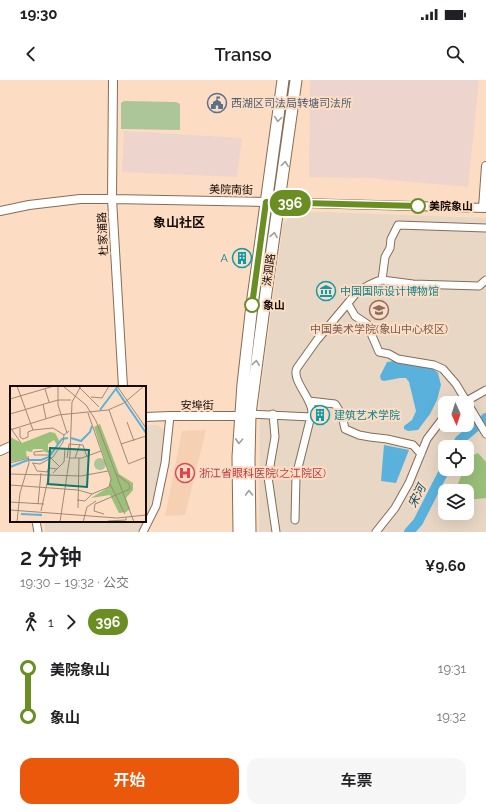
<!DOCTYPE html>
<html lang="zh">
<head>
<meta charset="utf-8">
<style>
	body { margin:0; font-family:Raleway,"Noto Sans SC",sans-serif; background:#f6f6f6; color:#202124; height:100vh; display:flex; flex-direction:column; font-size:15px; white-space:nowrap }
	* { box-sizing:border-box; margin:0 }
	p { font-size:13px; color:#757577 }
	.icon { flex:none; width:22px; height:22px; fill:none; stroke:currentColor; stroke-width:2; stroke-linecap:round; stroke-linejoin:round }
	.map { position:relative; height:452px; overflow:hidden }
	.panel { display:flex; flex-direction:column; background:#fff; flex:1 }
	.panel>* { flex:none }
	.badge { padding:0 8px; border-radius:13px; font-size:14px; line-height:26px }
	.needle { width:26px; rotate:177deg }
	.tools { position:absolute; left:438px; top:316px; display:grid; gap:8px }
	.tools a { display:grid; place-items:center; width:36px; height:36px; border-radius:8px; background:#fff; box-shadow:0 4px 16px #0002; font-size:20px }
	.map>.badge { position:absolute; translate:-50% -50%; box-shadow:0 0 0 2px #fff }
	.legs { display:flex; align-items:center; gap:6px; height:44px; padding:0 20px; font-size:13px }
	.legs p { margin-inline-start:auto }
	.head { display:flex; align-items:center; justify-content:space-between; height:68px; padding:0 20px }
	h1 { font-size:22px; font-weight:600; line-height:30px }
	.primary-button { display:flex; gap:8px; margin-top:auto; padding:8px 20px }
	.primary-button a { flex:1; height:46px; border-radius:12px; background:#ea580c; color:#fff; font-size:16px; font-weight:600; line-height:46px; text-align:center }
	.primary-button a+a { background:#f6f6f6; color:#202124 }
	ul { padding:0 20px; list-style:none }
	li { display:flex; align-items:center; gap:14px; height:48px; font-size:15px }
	li i { display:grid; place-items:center; width:6px; height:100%; margin:0 5px; background:currentColor }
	li i::after { content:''; width:10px; height:10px; margin:-5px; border:3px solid; border-radius:50%; background:#fff }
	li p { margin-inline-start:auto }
	li:first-child i { background:linear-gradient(#0000 50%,currentColor 0) }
	li:last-child i { background:linear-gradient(currentColor 50%,#0000 0) }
	.status { display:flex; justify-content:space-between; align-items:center; height:28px; padding:0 20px; background:#fff; direction:ltr }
	.status svg { height:11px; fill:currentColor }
	header { display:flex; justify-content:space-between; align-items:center; height:52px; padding:0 20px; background:#fff; font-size:18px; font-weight:600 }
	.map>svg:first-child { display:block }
	.commercial { fill:#edd4cc }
	.built { fill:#f5d0b2 }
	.education { fill:#e8d7c5; fill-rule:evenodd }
	.green { fill:#acc599 }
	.forest { fill:#9ac07a }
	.water { fill:#5ab2dc }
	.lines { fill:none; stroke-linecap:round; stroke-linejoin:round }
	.river { stroke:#5ab2dc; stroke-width:10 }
	.minor-casing { stroke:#876c56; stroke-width:9 }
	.tertiary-casing { stroke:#876c56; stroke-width:10 }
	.primary-casing { stroke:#876c56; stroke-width:13 }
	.minor { stroke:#fff; stroke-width:7 }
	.tertiary { stroke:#fff; stroke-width:8 }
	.primary { stroke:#fff; stroke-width:11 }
	.oneway { stroke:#a19d9b }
	.line-1-casing { stroke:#fff; stroke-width:9 }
	.line-1 { stroke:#6b8e23; stroke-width:6 }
	.stop-1-dot { fill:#fff; stroke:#6b8e23; stroke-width:2 }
	.labels { text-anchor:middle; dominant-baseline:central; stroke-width:4; stroke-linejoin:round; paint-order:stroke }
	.service-label { font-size:11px; fill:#4e5e75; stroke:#fcddc4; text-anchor:start }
	.street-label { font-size:11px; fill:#150b04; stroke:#fcddc4 }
	.stop-label { font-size:11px; font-weight:bold; fill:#150b04; stroke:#fcddc4; text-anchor:start }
	.culture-label { font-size:11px; fill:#0d838f; stroke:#fcddc4; text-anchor:start }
	.education-label { font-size:11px; fill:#785e54; stroke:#fcddc4 }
	.health-label { font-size:11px; fill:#be3a42; stroke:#fcddc4; text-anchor:start }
	.water-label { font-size:12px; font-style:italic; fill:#004c68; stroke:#fcddc4 }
	.quarter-label { font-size:13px; font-weight:bold; fill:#150b04; stroke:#fcddc4 }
	.inset-river { fill:none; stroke:#5ab2dc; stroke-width:2 }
	.inset-road { fill:none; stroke:#a08977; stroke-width:1 }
	.view { fill:#0f766e; fill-opacity:0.15; stroke:#0f766e; stroke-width:2 }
	.inset-edge { fill:none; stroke:#150b04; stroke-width:2 }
</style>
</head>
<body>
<div class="status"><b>19:30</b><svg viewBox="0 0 49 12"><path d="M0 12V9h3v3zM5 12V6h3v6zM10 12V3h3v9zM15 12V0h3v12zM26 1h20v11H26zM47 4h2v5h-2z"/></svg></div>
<header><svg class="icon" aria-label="back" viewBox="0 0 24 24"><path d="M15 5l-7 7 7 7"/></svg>Transo<svg class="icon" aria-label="search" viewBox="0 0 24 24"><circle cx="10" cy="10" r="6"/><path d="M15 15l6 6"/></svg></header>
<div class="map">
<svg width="486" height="452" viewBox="0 0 486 452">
	<rect width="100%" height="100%" fill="#fcddc4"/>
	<path class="commercial" d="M310 0H479L468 107 369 98 309 97Z
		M124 51 242 58 237 97 122 92Z"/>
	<path class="built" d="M206 350 185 435 165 436 182 351Z"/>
	<path class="education" d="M295 131 486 138V452H259L260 316 283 144ZM445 323H467V345H445ZM445 367H467V389H445ZM445 411H467V433H445Z
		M145 345H158L166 352 162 384 150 427 145 440Z
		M44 441H145L140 452H46Z"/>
	<path class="green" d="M124 21 176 22 180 24V50L121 49V23Z"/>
	<path class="forest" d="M478 373 486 382V418L467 420V411H455L464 389H467V381L469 377Z"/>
	<path class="water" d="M394 281 431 287 438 293 441 305 437 320 430 334 418 350 408 351 404 349V346L412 340 416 331 409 302 406 298H400L384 301 381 300 380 296 387 282Z
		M384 365 409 370 396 403 381 401Z"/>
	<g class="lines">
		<path class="river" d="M456 367 460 360 486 338
			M409 452 418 442 445 389"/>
		<g class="minor-casing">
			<path id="minor" d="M382 200 413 204 479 206 486 200
				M348 224 355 236 367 244 379 272 389 274 398 279 434 285 443 289 456 304 486 354
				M309 321 335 324 342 335 345 349 359 355 370 357 387 359 413 365 421 374
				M463 323 486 310
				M250 334 311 337
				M273 334 275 357 268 397 276 452
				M295 440 296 396 312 332C312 318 291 300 297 288L317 260 358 211C366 207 373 202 382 200L385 177 390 168 391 159 398 145 486 148
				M36 441 38 452
				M143 452 156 426 165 383 170 336
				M376 452 395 428 409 403 427 359 443 338 445 336"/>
		</g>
		<g class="tertiary-casing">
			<path id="tertiary" d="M113 0 112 119 123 307
				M483 128 486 86
				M0 131 29 125 80 119H112L266 122 486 128
				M145 337 170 336H240L245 335
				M0 371 11 366"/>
		</g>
		<g class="primary-casing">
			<path id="primary" d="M239 452 238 377 243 304 252 225 283 0
				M250 452 249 379 250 334 267 205 296 0"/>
		</g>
		<use href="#minor" class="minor"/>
		<use href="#tertiary" class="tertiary"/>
		<use href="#primary" class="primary"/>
	</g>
	<defs><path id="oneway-chevron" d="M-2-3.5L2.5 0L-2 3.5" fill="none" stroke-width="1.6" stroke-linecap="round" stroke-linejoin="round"/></defs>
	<g class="oneway">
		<use href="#oneway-chevron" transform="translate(278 39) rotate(98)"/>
		<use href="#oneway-chevron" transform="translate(285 84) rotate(-82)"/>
		<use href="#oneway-chevron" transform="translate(274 155) rotate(-81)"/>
		<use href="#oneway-chevron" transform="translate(256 283) rotate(-83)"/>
		<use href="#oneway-chevron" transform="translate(239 361) rotate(93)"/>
		<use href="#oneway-chevron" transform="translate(249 413) rotate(-91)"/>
	</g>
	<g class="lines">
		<g class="line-1-casing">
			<path id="line-1" d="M252 225 266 122 418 126"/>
		</g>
		<use href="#line-1" class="line-1"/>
	</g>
	<defs>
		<g id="civic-ring" transform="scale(1)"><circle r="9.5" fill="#fcddc4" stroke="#5c6f8a" stroke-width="1.5"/><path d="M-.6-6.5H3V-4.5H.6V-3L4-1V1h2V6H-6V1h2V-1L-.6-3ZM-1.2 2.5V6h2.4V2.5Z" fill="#5c6f8a"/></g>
		<g id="building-ring" transform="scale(1)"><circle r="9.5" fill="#fcddc4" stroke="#0f9aa8" stroke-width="1.5"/><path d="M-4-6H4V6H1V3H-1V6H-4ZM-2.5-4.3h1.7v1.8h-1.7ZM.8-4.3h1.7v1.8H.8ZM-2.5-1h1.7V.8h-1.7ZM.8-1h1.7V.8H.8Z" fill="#0f9aa8"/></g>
		<g id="museum-ring" transform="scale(1)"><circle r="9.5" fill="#fcddc4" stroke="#0f9aa8" stroke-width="1.5"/><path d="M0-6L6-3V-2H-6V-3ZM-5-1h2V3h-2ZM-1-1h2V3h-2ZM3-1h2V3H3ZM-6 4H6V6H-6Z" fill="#0f9aa8"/></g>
		<g id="university-ring" transform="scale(1)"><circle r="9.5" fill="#fcddc4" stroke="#8d6e63" stroke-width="1.5"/><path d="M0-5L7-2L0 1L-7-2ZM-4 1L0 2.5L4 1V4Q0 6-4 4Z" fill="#8d6e63"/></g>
		<g id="hospital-ring" transform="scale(1)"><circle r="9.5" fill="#fcddc4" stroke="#e0444e" stroke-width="1.5"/><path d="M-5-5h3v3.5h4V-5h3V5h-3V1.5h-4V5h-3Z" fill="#e0444e"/></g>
	</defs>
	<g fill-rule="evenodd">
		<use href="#civic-ring" x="217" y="23"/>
		<use href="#building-ring" x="242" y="178"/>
		<use href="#museum-ring" x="326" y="211"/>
		<use href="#university-ring" x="379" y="230"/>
		<use href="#building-ring" x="320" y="335"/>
		<use href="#hospital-ring" x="185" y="393"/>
	</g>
	<g class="stop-1-dot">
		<circle cx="418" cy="126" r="7"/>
		<circle cx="252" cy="225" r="7"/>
	</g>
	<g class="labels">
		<g class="service-label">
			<text x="231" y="23">西湖区司法局转塘司法所</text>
		</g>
		<g class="street-label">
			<text transform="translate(231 110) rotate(1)">美院南街</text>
			<text transform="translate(103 154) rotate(-93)">杜家浦路</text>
			<text transform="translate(269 190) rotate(-82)">洙泗路</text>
			<text x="197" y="325">安埠街</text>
		</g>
		<g class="stop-label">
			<text x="429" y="126">美院象山</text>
			<text x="263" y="225">象山</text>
		</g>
		<g class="culture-label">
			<text x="228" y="178" text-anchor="end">A</text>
			<text x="340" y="211">中国国际设计博物馆</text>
			<text x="334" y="335">建筑艺术学院</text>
		</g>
		<g class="education-label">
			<text x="379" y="249">中国美术学院(象山中心校区)</text>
		</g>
		<g class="health-label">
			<text x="199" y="393">浙江省眼科医院(之江院区)</text>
		</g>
		<g class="water-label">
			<text transform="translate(417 416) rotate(-63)">宋河</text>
		</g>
		<g class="quarter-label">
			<text x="179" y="142">象山社区</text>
		</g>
	</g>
	<g transform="translate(10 306)">
		<rect width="136" height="136" fill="#fcddc4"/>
		<path d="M84 78a6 6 0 1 1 12 0a6 6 0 1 1-12 0Z" fill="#acc599"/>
		<path d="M90 38 109 88 123 97V104L116 112 120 123 116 126 109 127 100 109 81 112 99 101 101 92 84 41ZM40 46 45 47 50 56 47 59 44 54 38 58V64L42 65 41 68 33 65V63H23L22 66 16 65 17 72 0 76V51L12 57Z" fill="#9ac07a"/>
		<path class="inset-river" d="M106 3 136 47M90 24 108 0M61 52 71 55 80 46 82 40M19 74H31L39 71 52 53 58 52M0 81 18 74M11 128 32 129"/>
		<path class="inset-road" d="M7 0 23 44M48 0V19L57 47M53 0 76 19 86 35 124 136M107 0 136 42M69 1 89 21M35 3 39 16M81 11 92 12 99 0M0 13 44 0M33 18 36 33M99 24 118 77M0 28 48 14H61M117 36 124 55M0 41 11 57M10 42V51L13 53 18 51V46L23 44 43 42 54 49 59 45M0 44 48 29 98 24 114 17 134 0M111 58 136 50M33 65 24 66V69H39M40 71 50 81M57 72 59 58 73 59 77 71M59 72H72L91 65M65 72 70 58M0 77 19 72M22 77 30 78 43 71 53 56 54 49M23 77 27 85 38 86M118 78 136 71M37 86 39 82 47 83M43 87 54 76 55 63M0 88 71 90 98 85M100 98 115 128M0 99 68 104 82 108 99 101 101 93 78 27M67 114 75 115 82 108M0 116 34 118M28 118 31 87M68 122 69 72M0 124 107 132 136 129M31 125 39 88M94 128 84 125 85 118 120 103 119 98 106 88M98 135 116 134V131M7 136 10 107 19 77 18 70M50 136 60 69 62 16 71 0M73 136 77 121 86 115"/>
		<path class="view" d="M40 62 79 64 77 101 38 98Z"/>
		<rect width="136" height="136" class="inset-edge"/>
	</g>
</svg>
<div class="tools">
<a><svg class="needle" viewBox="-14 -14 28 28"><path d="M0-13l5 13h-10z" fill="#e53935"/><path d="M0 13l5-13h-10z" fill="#757577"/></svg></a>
<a><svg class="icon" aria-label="locate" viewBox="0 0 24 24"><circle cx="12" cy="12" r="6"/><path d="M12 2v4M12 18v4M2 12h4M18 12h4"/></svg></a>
<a><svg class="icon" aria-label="layers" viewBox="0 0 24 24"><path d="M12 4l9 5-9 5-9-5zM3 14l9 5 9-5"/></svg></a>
</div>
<b class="badge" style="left:290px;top:123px;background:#6b8e23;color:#fff">396</b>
</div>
<section class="panel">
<div class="head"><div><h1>2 分钟</h1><p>19:30 – 19:32 · 公交</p></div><b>¥9.60</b></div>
<div class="legs"><svg class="icon" aria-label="walk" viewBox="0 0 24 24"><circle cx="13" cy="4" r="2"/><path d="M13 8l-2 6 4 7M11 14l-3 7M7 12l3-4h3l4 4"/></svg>1<svg class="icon" aria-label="forward" viewBox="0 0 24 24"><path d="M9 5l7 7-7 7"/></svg><b class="badge" style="background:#6b8e23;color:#fff">396</b></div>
<ul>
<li><i style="color:#6b8e23"></i><b>美院象山</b><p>19:31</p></li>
<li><i style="color:#6b8e23"></i><b>象山</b><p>19:32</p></li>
</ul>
<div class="primary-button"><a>开始</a><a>车票</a></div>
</section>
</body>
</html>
